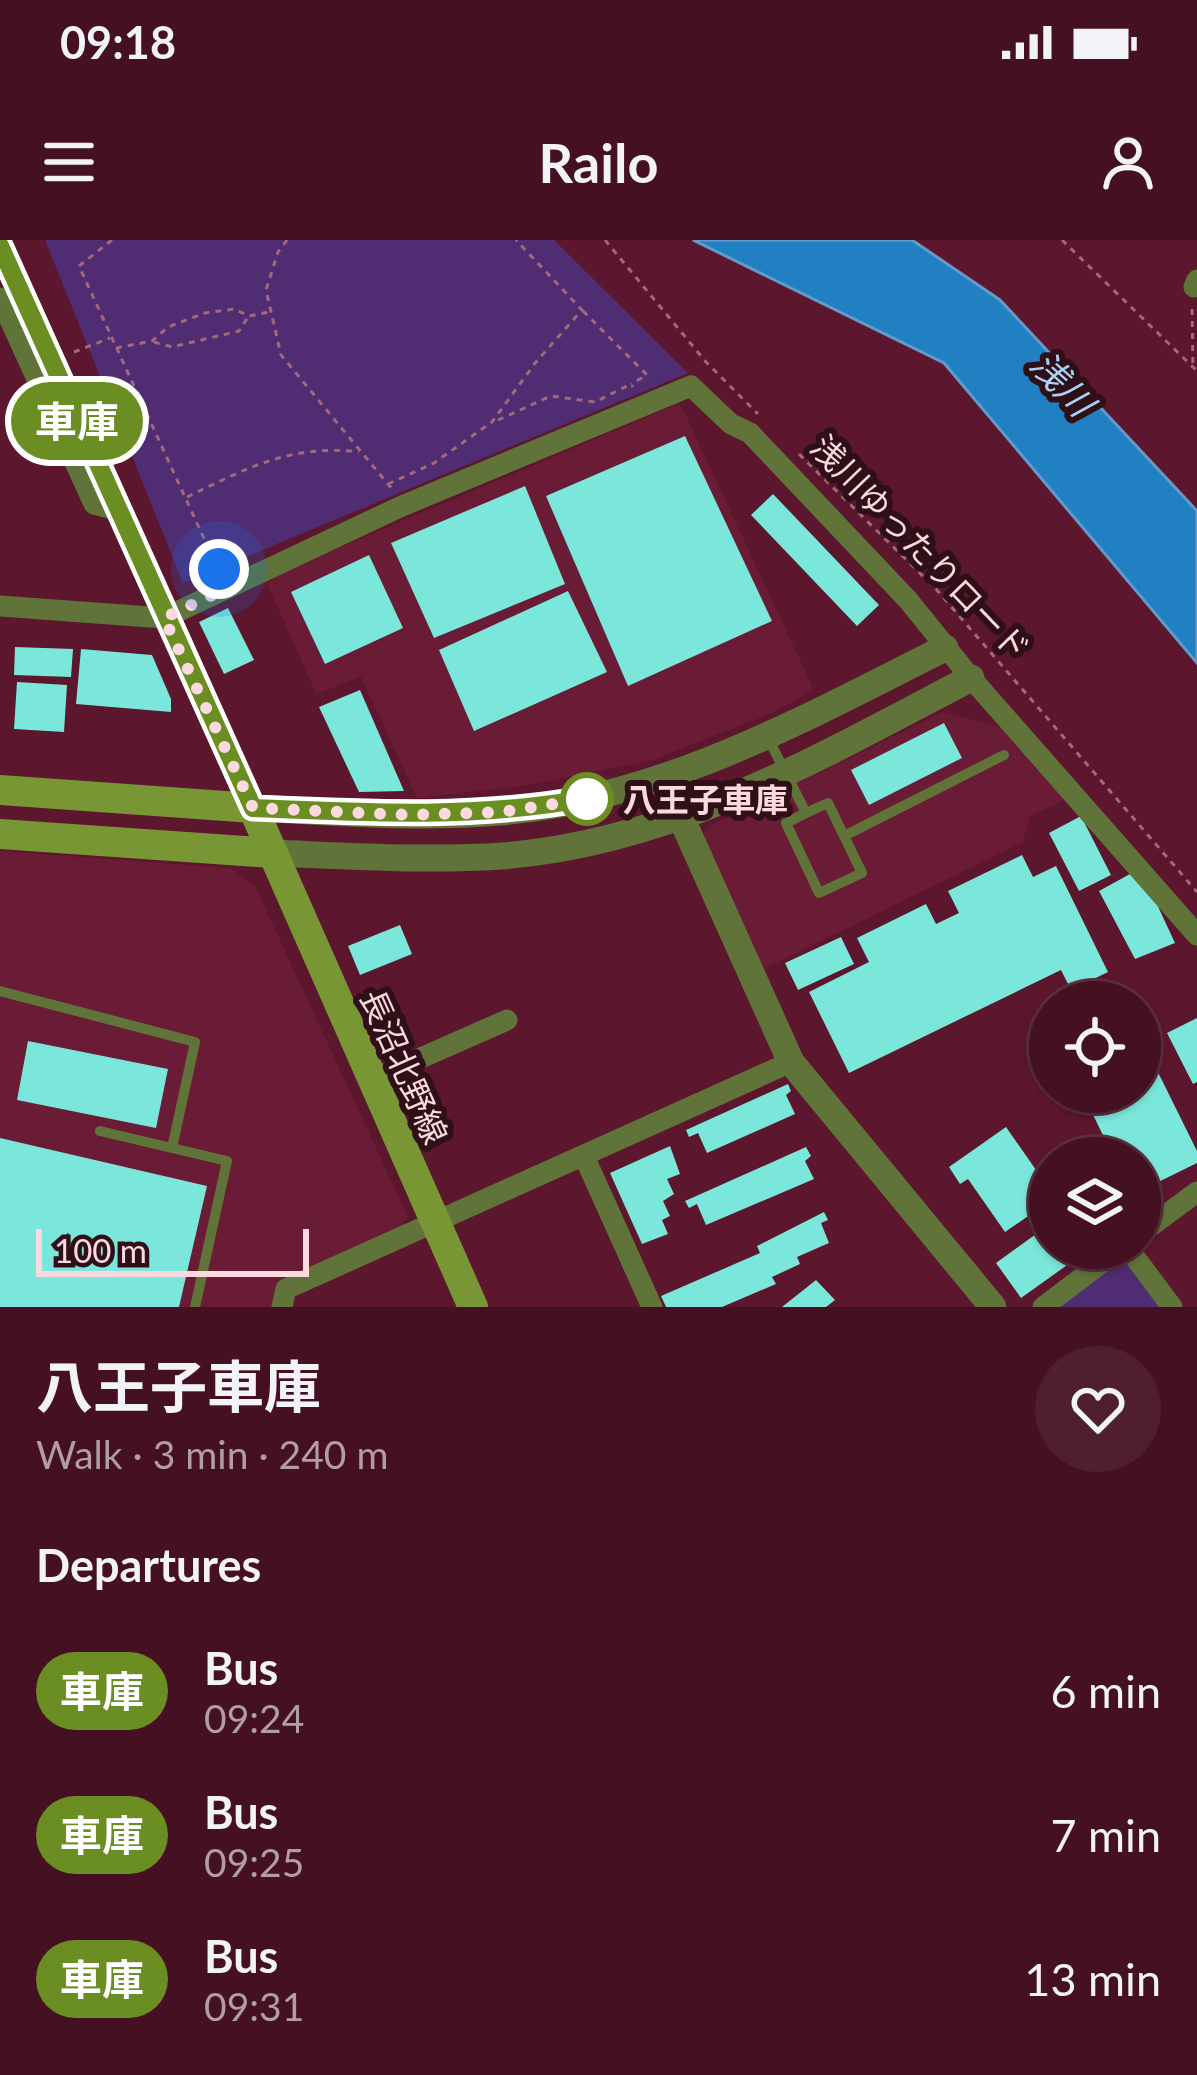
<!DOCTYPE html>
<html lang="en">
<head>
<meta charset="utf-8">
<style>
	body { margin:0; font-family:Lato,"Noto Sans JP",sans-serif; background:#4f1e2f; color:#f1f3f6; height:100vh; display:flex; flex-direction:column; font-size:45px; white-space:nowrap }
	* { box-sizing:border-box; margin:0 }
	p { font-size:39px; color:#b09da5 }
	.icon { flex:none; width:66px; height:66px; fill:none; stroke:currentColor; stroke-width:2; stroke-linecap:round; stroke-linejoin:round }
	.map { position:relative; height:1067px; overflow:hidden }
	.drawer { display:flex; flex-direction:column; background:#451022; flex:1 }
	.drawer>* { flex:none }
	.badge { padding:0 24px; border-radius:39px; font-size:42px; line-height:78px }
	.fabs { position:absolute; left:1029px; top:741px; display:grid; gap:24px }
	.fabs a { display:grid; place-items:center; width:132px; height:132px; border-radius:50%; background:#451022; box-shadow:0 3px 9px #0004,0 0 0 3px #5d3040; font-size:60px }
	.scale { position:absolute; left:36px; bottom:30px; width:273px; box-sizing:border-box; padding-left:12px; border:6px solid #fcd8df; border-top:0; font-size:33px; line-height:42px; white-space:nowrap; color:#fcd8df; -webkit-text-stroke:9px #2f1019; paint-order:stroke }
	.you { position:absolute; width:60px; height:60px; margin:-30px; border:9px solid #fff; border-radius:50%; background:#1a73e8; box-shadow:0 0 0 18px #1a73e833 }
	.map>.badge { position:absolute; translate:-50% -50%; box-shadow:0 0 0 6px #fff }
	h2 { padding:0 36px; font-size:45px; line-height:108px }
	.round { display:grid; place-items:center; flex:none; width:126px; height:126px; border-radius:63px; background:#4f1e2f }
	.head { display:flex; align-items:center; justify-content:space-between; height:204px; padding:0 36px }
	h1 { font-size:57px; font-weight:700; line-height:90px }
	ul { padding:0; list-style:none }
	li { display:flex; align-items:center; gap:36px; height:144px; padding:0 36px }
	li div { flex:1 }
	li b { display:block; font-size:45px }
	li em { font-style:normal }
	li .badge { min-width:132px; font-weight:700; text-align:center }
	.status { display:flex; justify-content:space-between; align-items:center; height:84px; padding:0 60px; background:#451022; direction:ltr }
	.status svg { height:33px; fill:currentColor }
	header { display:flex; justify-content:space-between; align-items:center; height:156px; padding:0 36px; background:#451022; font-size:54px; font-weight:700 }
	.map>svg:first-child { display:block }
	.built { fill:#6a1b35 }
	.green { fill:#502c73 }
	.water { fill:#2180c1; stroke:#639aca; stroke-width:3 }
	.building { fill:#7ae7da }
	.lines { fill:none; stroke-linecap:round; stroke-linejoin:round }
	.path { stroke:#a16979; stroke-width:3; stroke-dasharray:6 6; stroke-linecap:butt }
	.service { stroke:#60743a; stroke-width:10 }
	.minor { stroke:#60743a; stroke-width:21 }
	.tertiary { stroke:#60743a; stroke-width:27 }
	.secondary { stroke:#789734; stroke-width:30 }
	.line-casing { stroke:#fff; stroke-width:27 }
	.line { stroke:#6b8e23; stroke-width:18 }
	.walk { stroke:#fcd8df; stroke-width:12; stroke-dasharray:0 21.6 }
	.stop-dot { fill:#fff; stroke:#6b8e23; stroke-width:6 }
	.labels { text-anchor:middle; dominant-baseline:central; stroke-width:12; stroke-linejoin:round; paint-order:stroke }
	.street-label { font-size:33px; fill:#fcd8df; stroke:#2f1019 }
	.stop-label { font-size:33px; font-weight:bold; fill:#fcd8df; stroke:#2f1019; text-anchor:start }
	.water-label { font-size:36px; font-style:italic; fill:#a9d1f4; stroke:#2f1019 }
</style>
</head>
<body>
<div class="status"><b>09:18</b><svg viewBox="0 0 49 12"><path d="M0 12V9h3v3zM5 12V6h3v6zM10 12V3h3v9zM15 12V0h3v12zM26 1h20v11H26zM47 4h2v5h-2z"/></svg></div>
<header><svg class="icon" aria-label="menu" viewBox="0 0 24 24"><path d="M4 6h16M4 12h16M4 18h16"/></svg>Railo<svg class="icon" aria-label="person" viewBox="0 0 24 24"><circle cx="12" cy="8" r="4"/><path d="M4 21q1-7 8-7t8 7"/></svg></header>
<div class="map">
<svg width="1197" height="1067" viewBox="0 0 1197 1067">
	<rect width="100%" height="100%" fill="#5c162d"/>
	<path class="built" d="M680 163 814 450 770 474 653 520 523 546 417 558 361 437 316 454 265 339Z
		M943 472 1003 488 1067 559 1030 576 1023 602 764 729 703 595 707 587Z
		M0 611 230 628 255 646 408 977 400 987 278 1042 273 1067H0Z"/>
	<path class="green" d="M45 0H554L688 133 183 343Z
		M1121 1008 1172 1067H1043Z"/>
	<path class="water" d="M693 0H912L1000 60 1197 271V423L944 123Z"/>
	<path class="building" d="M685 196 772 381 628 446 546 256Z
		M525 246 565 344 434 398 391 303Z
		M773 254 879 365 857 386 751 275Z
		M369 315 403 388 325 424 291 352Z
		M568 351 607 432 474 491 439 410Z
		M228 368 254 420 224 434 199 382Z
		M15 407 73 409 71 437 14 435Z
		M81 409 152 415 171 459V472L76 464Z
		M17 442 67 445 64 492 14 489Z
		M360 450 404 551 359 552 319 467Z
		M944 483 962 518 869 565 851 530Z
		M1081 576 1111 635 1079 651 1049 593Z
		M1022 615 1033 637 1056 626 1108 732 1071 750 1061 730 849 833 809 752 869 722 857 698 926 664 936 684 959 673 948 651Z
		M1130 634 1155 660 1175 703 1135 719 1099 651Z
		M400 685 412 714 360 735 348 706Z
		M841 697 854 724 798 750 785 723Z
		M1197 778V842L1193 844 1167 793Z
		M1050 792V843L1047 844 1027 802Z
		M28 801 168 829 156 888 17 860Z
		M1145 806 1197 911V923L1140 951V918H1114L1082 852H1140V808Z
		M788 844 791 851 786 855 795 874 707 913 698 893 689 897 686 890Z
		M1006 887 1050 950V961L1005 992 968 939 960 944 949 927Z
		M0 898 207 946 179 1067H0Z
		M670 906 680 934 667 939 674 954 663 961 670 976 662 980 668 994 642 1004 610 933Z
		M806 907 811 916 805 921 814 939 706 985 697 964 689 968 685 961Z
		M824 972 828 980 821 983 829 1003 797 1017 800 1024 772 1037 776 1044 722 1067H666L661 1056 760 1013 757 1006Z
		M1050 984V1008H1091L1021 1058 996 1023Z
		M816 1040 835 1060 826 1067H782Z"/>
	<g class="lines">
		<path class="path" d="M112 0 79 26 218 329
			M287 0 278 12 266 50 281 115 392 249
			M605 0 706 122 758 174
			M1062 0 1197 131
			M1192 69 1193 126
			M583 71 647 135 631 144
			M154 102 172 107 239 91 248 77
			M116 108 152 101 168 87 205 73 234 69 249 76 269 72
			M74 112 110 98
			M498 180 551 156 595 162 631 144 633 147
			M799 214 936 349 1197 652
			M388 244 434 223 492 182 536 122 582 70 516 0
			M187 257C247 228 291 204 359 212"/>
		<path class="service" d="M768 498 806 573 828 563 862 633 819 653 786 583 806 573
			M844 596 1004 515
			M0 751 195 802 172 908
			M100 891 227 921 195 1067"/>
		<path class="minor" d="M1194 47 1197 40
			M0 58 94 264 117 270
			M0 366 164 378 402 266 691 146 731 184 750 193 908 360 971 438 1197 695
			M371 840 507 780
			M584 916 652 1067
			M1140 994 1197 952
			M1128 1008 1172 1067
			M282 1067 286 1049 791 822
			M1043 1067 1121 1008"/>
		<path class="tertiary" d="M0 6 253 568C335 572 418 579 500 572 662 559 803 479 945 408
			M675 564 791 822 993 1067
			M272 613C349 616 426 621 502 616 673 603 822 516 971 438"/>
		<path class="secondary" d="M0 550 253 568 473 1067
			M0 594 272 613"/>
	</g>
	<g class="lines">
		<g class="line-casing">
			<path id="line" d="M0 6 253 568C366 573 476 579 589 558"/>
		</g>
		<use href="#line" class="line"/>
		<path class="walk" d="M219 329 231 346 164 378 253 568 410 575 501 572 587 559"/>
	</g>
	<circle class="stop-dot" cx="587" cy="559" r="24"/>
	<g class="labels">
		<g class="street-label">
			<text transform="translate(921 307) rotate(46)">浅川ゆったりロード</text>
			<text transform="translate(405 826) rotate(66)">長沼北野線</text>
		</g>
		<g class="stop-label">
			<text x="623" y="559">八王子車庫</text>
		</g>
		<g class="water-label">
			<text transform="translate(1063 143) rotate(47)">浅川</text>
		</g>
	</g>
</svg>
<div class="fabs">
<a><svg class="icon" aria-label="locate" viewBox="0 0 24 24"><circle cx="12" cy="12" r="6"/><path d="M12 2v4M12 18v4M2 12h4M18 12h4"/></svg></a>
<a><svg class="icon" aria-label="layers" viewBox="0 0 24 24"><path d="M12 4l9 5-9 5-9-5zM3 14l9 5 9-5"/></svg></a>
</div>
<div class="scale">100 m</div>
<div class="you" style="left:219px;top:329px"></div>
<b class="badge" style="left:77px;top:181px;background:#6b8e23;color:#fff">車庫</b>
</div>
<section class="drawer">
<div class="head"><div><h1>八王子車庫</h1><p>Walk · 3 min · 240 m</p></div><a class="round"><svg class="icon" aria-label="heart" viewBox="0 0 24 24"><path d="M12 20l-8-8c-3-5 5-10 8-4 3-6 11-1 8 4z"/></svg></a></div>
<h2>Departures</h2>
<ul>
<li><span class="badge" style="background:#6b8e23;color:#fff">車庫</span><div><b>Bus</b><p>09:24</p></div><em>6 min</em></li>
<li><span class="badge" style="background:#6b8e23;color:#fff">車庫</span><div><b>Bus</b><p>09:25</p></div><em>7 min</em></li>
<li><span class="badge" style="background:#6b8e23;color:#fff">車庫</span><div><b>Bus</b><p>09:31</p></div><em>13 min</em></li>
</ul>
</section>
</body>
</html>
